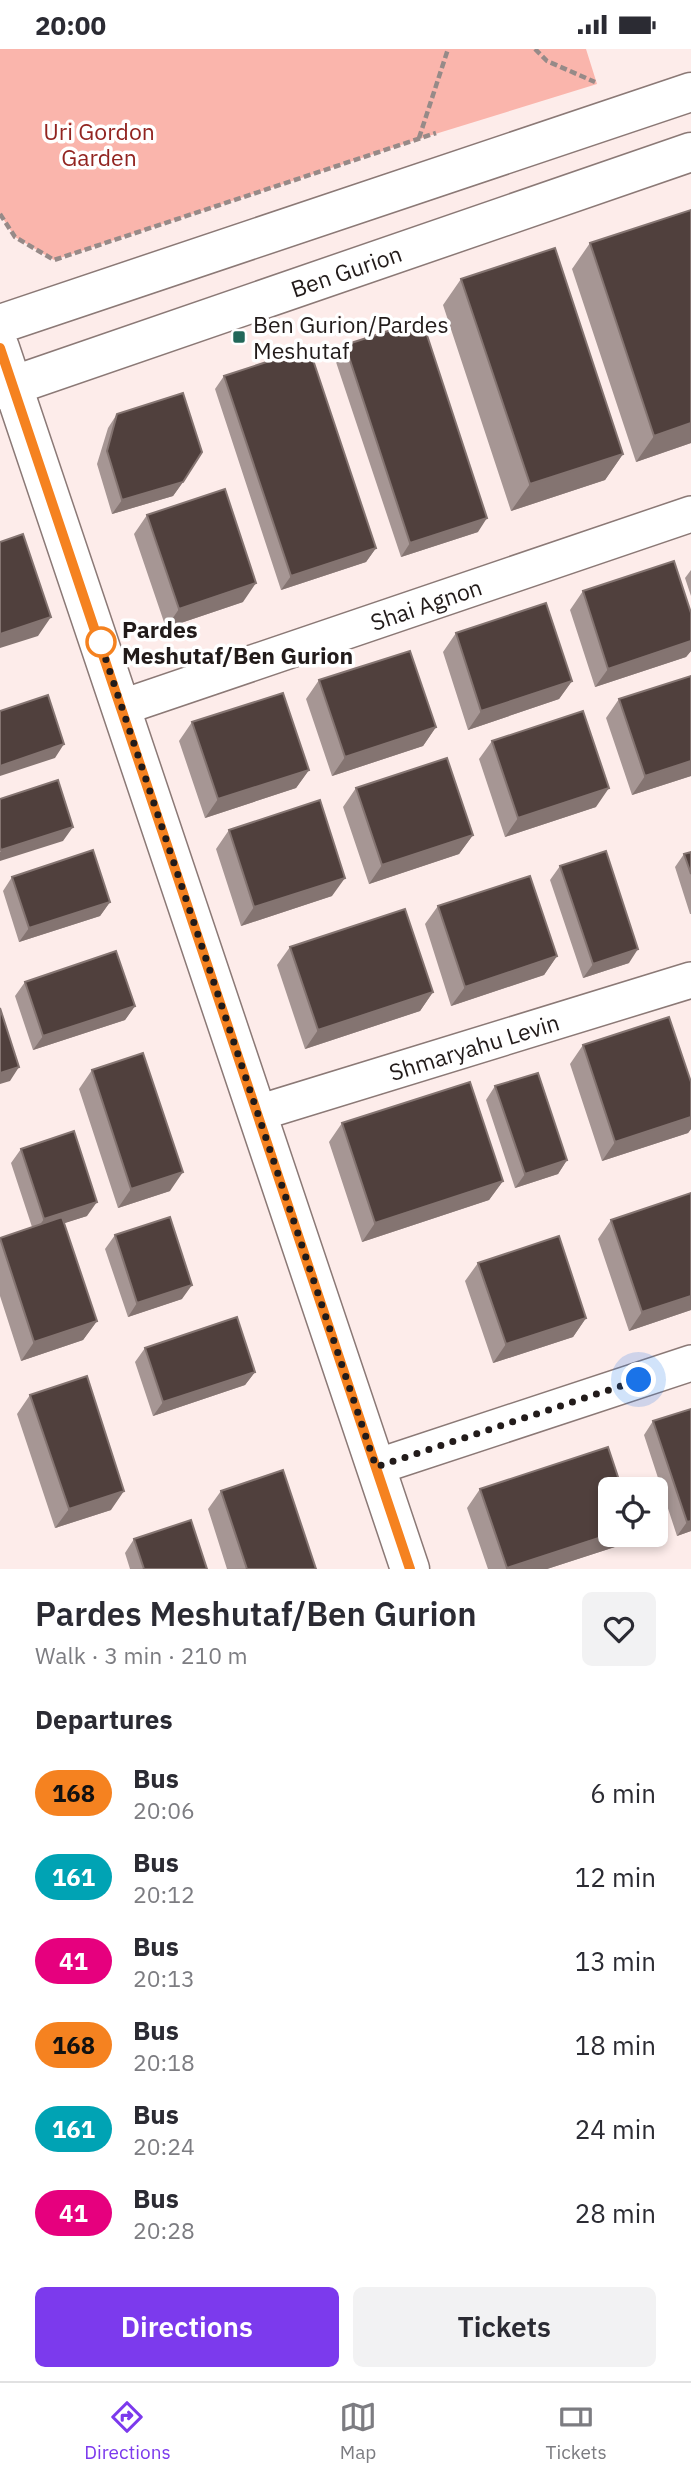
<!DOCTYPE html>
<html lang="en">
<head>
<meta charset="utf-8">
<style>
	body { margin:0; font-family:"IBM Plex Sans",sans-serif; background:#f2f2f3; color:#2b2b33; height:100vh; display:flex; flex-direction:column; font-size:26px; white-space:nowrap }
	* { box-sizing:border-box; margin:0 }
	p { font-size:23px; color:#7c7c81 }
	.icon { flex:none; width:38px; height:38px; fill:none; stroke:currentColor; stroke-width:2; stroke-linecap:round; stroke-linejoin:round }
	.map { position:relative; height:1520px; overflow:hidden }
	.details { display:flex; flex-direction:column; background:#fff; flex:1 }
	.details>* { flex:none }
	.badge { padding:0 14px; border-radius:23px; font-size:24px; line-height:46px }
	.fabs { position:absolute; left:598px; top:1428px; display:grid; gap:14px }
	.fabs a { display:grid; place-items:center; width:70px; height:70px; border-radius:10px; background:#fff; box-shadow:0 4px 10px #0003; font-size:35px }
	.you { position:absolute; width:35px; height:35px; margin:-18px; border:5px solid #fff; border-radius:50%; background:#1a73e8; box-shadow:0 0 0 10px #1a73e833 }
	.map>.badge { position:absolute; translate:-50% -50%; box-shadow:0 0 0 4px #fff }
	h2 { padding:0 35px; font-size:26px; line-height:63px }
	.round { display:grid; place-items:center; flex:none; width:74px; height:74px; border-radius:10px; background:#f2f2f3 }
	.headline { display:flex; align-items:center; justify-content:space-between; height:119px; padding:0 35px }
	h1 { font-size:33px; font-weight:600; line-height:52px }
	.button { display:flex; gap:14px; margin-top:auto; padding:14px 35px }
	.button a { flex:1; height:80px; border-radius:10px; background:#7c3aed; color:#fff; font-size:28px; font-weight:600; line-height:80px; text-align:center }
	.button a+a { background:#f2f2f3; color:#2b2b33 }
	ul { padding:0; list-style:none }
	li { display:flex; align-items:center; gap:21px; height:84px; padding:0 35px }
	li div { flex:1 }
	li b { display:block; font-size:26px }
	li em { font-style:normal }
	li .badge { min-width:77px; font-weight:700; text-align:center }
	.status { display:flex; justify-content:space-between; align-items:center; height:49px; padding:0 35px; background:#fff; direction:ltr }
	.status svg { height:19px; fill:currentColor }
	.tabs { display:flex; justify-content:space-around; align-items:center; height:98px; border-top:2px solid #e1e1e2; background:#fff; font-size:19px; color:#7c7c81 }
	.tabs a { display:grid; justify-items:center; gap:4px }
	.tabs .current { color:#7c3aed }
	.map>svg:first-child { display:block }
	.green { fill:#fab5ac }
	.lines { fill:none; stroke-linecap:round; stroke-linejoin:round }
	.street-casing { stroke:#8b7976; stroke-width:38 }
	.secondary-casing { stroke:#8b7976; stroke-width:41 }
	.path { stroke:#968a88; stroke-width:4.5; stroke-dasharray:7 3.5; stroke-linecap:butt }
	.street { stroke:#fff; stroke-width:35 }
	.secondary { stroke:#fff; stroke-width:38 }
	.wall { fill:#a69694 }
	.shaded-wall { fill:#847471 }
	.building { fill:#50403d; stroke:#847471; stroke-width:2 }
	.line-casing { stroke:#fff; stroke-width:16 }
	.line { stroke:#f58220; stroke-width:10 }
	.walk { stroke:#221b1a; stroke-width:7; stroke-dasharray:0 12.6 }
	.poi-dot { fill:#226759; stroke:#fff; stroke-width:2.5 }
	.stop-dot { fill:#fff; stroke:#f58220; stroke-width:3.5 }
	.labels { text-anchor:middle; dominant-baseline:central; stroke-width:7; stroke-linejoin:round; paint-order:stroke }
	.park-label { font-size:23px; fill:#922420; stroke:#fff }
	.street-label { font-size:23px; fill:#221b1a; stroke:#fff }
	.poi-label { font-size:23px; fill:#221b1a; stroke:#fff; text-anchor:start }
	.stop-label { font-size:23px; font-weight:bold; fill:#221b1a; stroke:#fff; text-anchor:start }
</style>
</head>
<body>
<div class="status"><b>20:00</b><svg viewBox="0 0 49 12"><path d="M0 12V9h3v3zM5 12V6h3v6zM10 12V3h3v9zM15 12V0h3v12zM26 1h20v11H26zM47 4h2v5h-2z"/></svg></div>
<div class="map">
<svg width="691" height="1520" viewBox="0 0 691 1520">
	<rect width="100%" height="100%" fill="#fdecea"/>
	<path class="green" d="M0 0H586L597 35 419 90 54 211 15 188 0 165Z"/>
	<g class="lines">
		<g class="street-casing">
			<g id="street">
				<path id="s1" d="M123 658 691 465"/>
				<path id="s2" d="M258 1064 691 931"/>
				<path d="M376 1418 691 1314"/>
			</g>
		</g>
		<g class="secondary-casing">
			<g id="secondary">
				<path d="M0 275 691 43"/>
				<path d="M0 299 410 1520"/>
				<path id="s3" d="M0 341 691 103"/>
			</g>
		</g>
		<path class="path" d="M535 0 547 12 595 33
			M419 89 448 0
			M0 165 15 188 54 211 436 84"/>
		<use href="#street" class="street"/>
		<use href="#secondary" class="secondary"/>
	</g>
	<path class="wall" d="M590 194 691 394 636 413 572 220Z
		M461 230 623 405 605 431 511 462 443 256Z
		M345 296 478 483 401 508 335 310Z
		M224 327 376 499 366 513 281 541 215 340Z
		M117 365 183 433 173 447 112 465 97 415 108 379Z
		M147 466 243 553 166 579 134 485Z
		M691 521V547L685 529Z
		M583 542 691 564V602L686 608 595 638 570 561Z
		M456 584 572 632 559 650 468 681 443 603Z
		M691 627V727L632 746 606 669 619 650Z
		M319 631 436 678 423 697 332 727 306 650Z
		M192 673 309 721 296 739 205 769 179 692Z
		M492 692 596 758 505 788 479 710Z
		M356 739 473 786 459 805 369 835 343 758Z
		M229 781 332 847 241 877 216 800Z
		M691 803V865H690L675 818 684 805Z
		M560 817 629 914 583 929 550 831Z
		M12 828 110 853 100 867 19 893 3 842Z
		M438 857 557 907 544 926 451 957 425 875Z
		M290 898 433 943 420 962 305 1000 277 916Z
		M25 933 135 957 125 971 33 1001 15 947Z
		M583 996 691 1033V1080L688 1084 602 1112 570 1015Z
		M92 1021 170 1142 118 1159 79 1040Z
		M495 1037 567 1111 558 1125 515 1139 486 1051Z
		M342 1074 503 1132 489 1151 362 1193 329 1093Z
		M21 1100 87 1167 64 1174 97 1272 83 1291 21 1312 0 1247V1189L32 1178 11 1114Z
		M691 1144V1261L629 1282 598 1190 611 1171Z
		M115 1186 182 1250 128 1268 105 1200Z
		M478 1214 586 1269 573 1288 493 1314 465 1232Z
		M145 1299 255 1323 245 1336 153 1367 135 1313Z
		M30 1346 111 1461 55 1479 17 1365Z
		M691 1360V1482L677 1487 644 1386 653 1372Z
		M480 1440 611 1486H628L621 1496 547 1520H488L467 1459Z
		M221 1442 316 1520H227L208 1460Z
		M134 1490 207 1520H130L125 1504Z"/>
	<path class="shaded-wall" d="M691 374V394L636 413 654 387Z
		M623 405 605 431 511 462 530 435Z
		M183 433 173 447 112 465 122 451Z
		M487 469 478 483 401 508 410 494Z
		M376 499 366 513 281 541 291 527Z
		M256 534 243 553 166 579 179 560Z
		M51 568 38 587 0 599V585Z
		M691 592V602L686 608 595 638 608 620Z
		M572 632 559 650 468 681 481 662Z
		M436 678 423 697 332 727 345 708Z
		M64 695 55 709 0 727V717Z
		M691 712V727L632 746 645 727Z
		M309 721 296 739 205 769 218 750Z
		M609 739 596 758 505 788 518 769Z
		M73 778 63 792 0 812V803L1 801Z
		M473 786 459 805 369 835 382 816Z
		M345 829 332 847 241 877 254 858Z
		M110 853 100 867 19 893 29 879Z
		M638 900 629 914 583 929 593 915Z
		M557 907 544 926 451 957 465 938Z
		M433 943 420 962 305 1000 318 981Z
		M135 957 125 971 33 1001 43 987Z
		M19 1018 10 1032 0 1035V1024Z
		M691 1068V1080L688 1084 602 1112 615 1093Z
		M567 1111 558 1125 515 1139 525 1125Z
		M183 1123 170 1142 118 1159 131 1140Z
		M503 1132 489 1151 362 1193 375 1174Z
		M97 1153 87 1167 34 1184 44 1170Z
		M192 1236 182 1250 128 1268 137 1254Z
		M691 1247V1261L629 1282 642 1263Z
		M586 1269 573 1288 493 1314 506 1295Z
		M97 1272 83 1291 21 1312 34 1293Z
		M255 1323 245 1336 153 1367 163 1353Z
		M124 1442 111 1461 55 1479 69 1460Z
		M691 1472V1482L677 1487 687 1473Z
		M611 1485V1486H628L621 1496 547 1520H506Z"/>
	<path class="building" d="M691 161V374L654 387 590 194Z
		M555 199 623 405 530 435 461 230Z
		M422 271 487 469 410 494 345 296Z
		M309 299 376 499 291 527 224 327Z
		M183 344 202 403 183 433 122 451 107 402 117 365Z
		M225 440 256 534 179 560 147 466Z
		M23 485 51 568 0 585V493Z
		M674 512 691 564V592L608 620 583 542Z
		M546 554 572 632 481 662 456 584Z
		M410 602 436 678 345 708 319 631Z
		M691 627V712L645 727 619 650Z
		M283 644 309 721 218 750 192 673Z
		M48 646 64 695 0 717V662Z
		M583 662 609 739 518 769 492 692Z
		M447 709 473 786 382 816 356 739Z
		M58 731 73 778 1 801 0 798V750Z
		M320 751 345 829 254 858 229 781Z
		M93 801 110 853 29 879 12 828Z
		M606 802 638 900 593 915 560 817Z
		M691 803V825L684 805Z
		M530 827 557 907 465 938 438 857Z
		M405 860 433 943 318 981 290 898Z
		M116 902 135 957 43 987 25 933Z
		M0 959 19 1018 0 1024Z
		M669 968 691 1033V1068L615 1093 583 996Z
		M143 1004 183 1123 131 1140 92 1021Z
		M538 1024 567 1111 525 1125 495 1037Z
		M470 1033 503 1132 375 1174 342 1074Z
		M74 1082 97 1153 44 1170 21 1100Z
		M691 1144V1247L642 1263 611 1171Z
		M62 1168 97 1272 34 1293 0 1189Z
		M170 1168 192 1236 137 1254 115 1186Z
		M559 1187 586 1269 506 1295 478 1214Z
		M237 1268 255 1323 163 1353 145 1299Z
		M87 1327 124 1442 69 1460 30 1346Z
		M691 1360V1472L687 1473 653 1372Z
		M608 1398 622 1440H611V1485L507 1519 480 1440Z
		M283 1421 316 1520H247L221 1442Z
		M191 1471 207 1520H144L134 1490Z"/>
	<g class="lines">
		<g class="line-casing">
			<path id="line" d="M0 299 410 1520"/>
		</g>
		<use href="#line" class="line"/>
		<path class="walk" d="M101 593 97 584 376 1418 639 1331"/>
	</g>
	<rect class="poi-dot" x="232" y="281" width="14" height="14" rx="3.5"/>
	<circle class="stop-dot" cx="101" cy="593" r="14"/>
	<g class="labels">
		<g class="park-label">
			<text x="99" y="82">Uri Gordon<tspan x="99" dy="26">Garden</tspan></text>
		</g>
		<g class="street-label">
			<text stroke="none"><textPath href="#s3" startOffset="366">Ben Gurion</textPath></text>
			<text stroke="none"><textPath href="#s1" startOffset="320">Shai Agnon</textPath></text>
			<text stroke="none"><textPath href="#s2" startOffset="226">Shmaryahu Levin</textPath></text>
		</g>
		<g class="poi-label">
			<text x="253" y="275">Ben Gurion/Pardes<tspan x="253" dy="26">Meshutaf</tspan></text>
		</g>
		<g class="stop-label">
			<text x="122" y="580">Pardes<tspan x="122" dy="26">Meshutaf/Ben Gurion</tspan></text>
		</g>
	</g>
</svg>
<div class="fabs">
<a><svg class="icon" aria-label="locate" viewBox="0 0 24 24"><circle cx="12" cy="12" r="6"/><path d="M12 2v4M12 18v4M2 12h4M18 12h4"/></svg></a>
</div>
<div class="you" style="left:639px;top:1331px"></div>
</div>
<section class="details">
<div class="headline"><div><h1>Pardes Meshutaf/Ben Gurion</h1><p>Walk · 3 min · 210 m</p></div><a class="round"><svg class="icon" aria-label="heart" viewBox="0 0 24 24"><path d="M12 20l-8-8c-3-5 5-10 8-4 3-6 11-1 8 4z"/></svg></a></div>
<h2>Departures</h2>
<ul>
<li><span class="badge" style="background:#f58220;color:#111">168</span><div><b>Bus</b><p>20:06</p></div><em>6 min</em></li>
<li><span class="badge" style="background:#00a3b4;color:#fff">161</span><div><b>Bus</b><p>20:12</p></div><em>12 min</em></li>
<li><span class="badge" style="background:#e6007e;color:#fff">41</span><div><b>Bus</b><p>20:13</p></div><em>13 min</em></li>
<li><span class="badge" style="background:#f58220;color:#111">168</span><div><b>Bus</b><p>20:18</p></div><em>18 min</em></li>
<li><span class="badge" style="background:#00a3b4;color:#fff">161</span><div><b>Bus</b><p>20:24</p></div><em>24 min</em></li>
<li><span class="badge" style="background:#e6007e;color:#fff">41</span><div><b>Bus</b><p>20:28</p></div><em>28 min</em></li>
</ul>
<div class="button"><a>Directions</a><a>Tickets</a></div>
</section>
<nav class="tabs">
<a class="current"><svg class="icon" aria-label="directions" viewBox="0 0 24 24"><path d="M12 3l9 9-9 9-9-9zM9 14v-3h6M13 9l2 2-2 2"/></svg>Directions</a>
<a><svg class="icon" aria-label="map" viewBox="0 0 24 24"><path d="M3 6l6-2 6 2 6-2v14l-6 2-6-2-6 2zM9 4v14M15 6v14"/></svg>Map</a>
<a><svg class="icon" aria-label="tickets" viewBox="0 0 24 24"><path d="M3 7h18v10H3zM15 7v10"/></svg>Tickets</a>
</nav>
</body>
</html>
